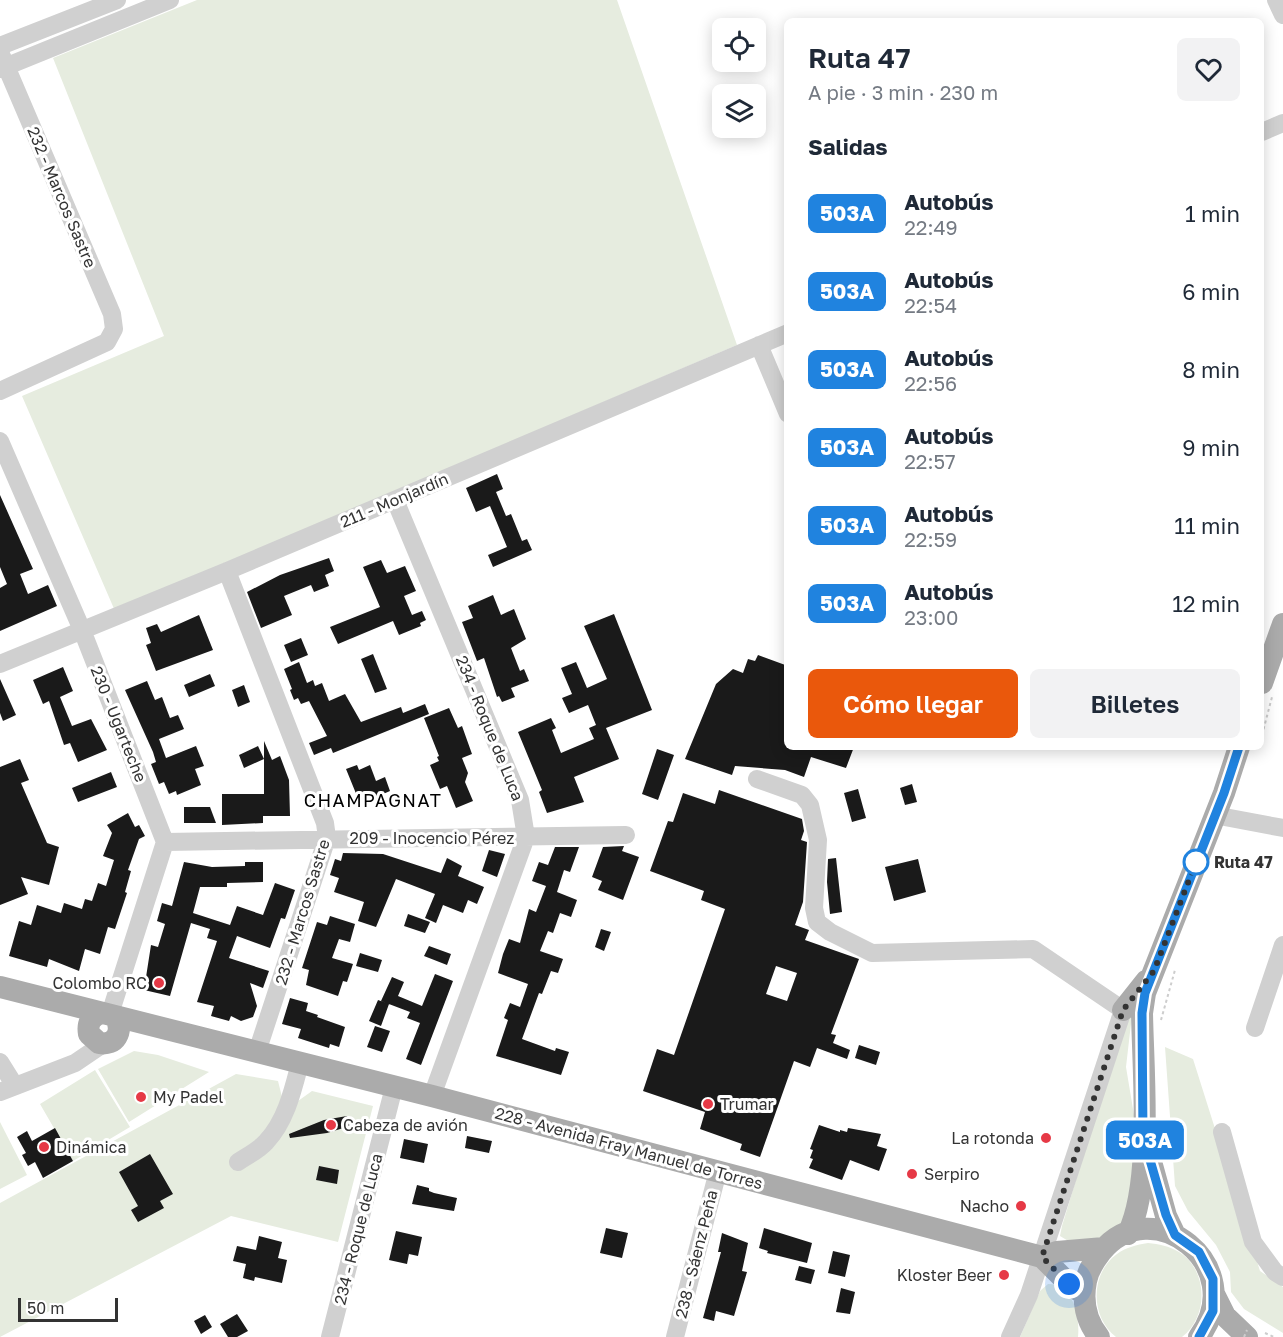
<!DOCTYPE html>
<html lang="es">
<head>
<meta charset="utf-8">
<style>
	body { margin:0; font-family:"Golos Text",sans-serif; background:#f2f2f3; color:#1f2937; height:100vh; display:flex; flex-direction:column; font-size:22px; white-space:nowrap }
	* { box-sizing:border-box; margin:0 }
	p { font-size:20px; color:#747a83 }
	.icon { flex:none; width:33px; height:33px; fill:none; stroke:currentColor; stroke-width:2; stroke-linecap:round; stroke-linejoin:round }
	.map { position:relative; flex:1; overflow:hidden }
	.panel { position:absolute; left:784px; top:18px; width:480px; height:732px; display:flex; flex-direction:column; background:#fff; border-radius:9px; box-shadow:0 3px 15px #0003 }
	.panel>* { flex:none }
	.badge { padding:0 12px; border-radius:9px; font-size:21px; line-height:39px }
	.controls { position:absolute; left:712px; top:18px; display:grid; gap:12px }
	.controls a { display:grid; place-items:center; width:54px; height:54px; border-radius:9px; background:#fff; box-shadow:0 3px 15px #0003; font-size:30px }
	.scale { position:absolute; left:18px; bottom:15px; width:100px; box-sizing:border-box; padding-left:6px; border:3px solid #333; border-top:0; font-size:16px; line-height:21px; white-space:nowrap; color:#333; -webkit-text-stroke:4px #fff; paint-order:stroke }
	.you { position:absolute; width:30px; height:30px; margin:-15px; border:4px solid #fff; border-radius:50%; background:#1a73e8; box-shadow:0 0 0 9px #1a73e833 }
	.map>.badge { position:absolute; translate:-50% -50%; box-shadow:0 0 0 3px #fff }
	h2 { padding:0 24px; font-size:22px; line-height:54px }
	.round { display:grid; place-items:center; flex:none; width:63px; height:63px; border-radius:9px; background:#f2f2f3 }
	.headline { display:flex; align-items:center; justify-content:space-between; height:102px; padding:0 24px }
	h1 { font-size:28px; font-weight:600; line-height:45px }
	.button { display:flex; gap:12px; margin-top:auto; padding:12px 24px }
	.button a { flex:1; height:69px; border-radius:9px; background:#ea580c; color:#fff; font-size:24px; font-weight:600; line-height:69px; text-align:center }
	.button a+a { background:#f2f2f3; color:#1f2937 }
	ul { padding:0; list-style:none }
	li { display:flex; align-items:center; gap:18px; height:78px; padding:0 24px }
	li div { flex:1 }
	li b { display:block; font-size:22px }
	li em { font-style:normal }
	li .badge { min-width:66px; font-weight:700; text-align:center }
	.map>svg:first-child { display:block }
	.green { fill:#e6ecdf }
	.building { fill:#1a1a1a; fill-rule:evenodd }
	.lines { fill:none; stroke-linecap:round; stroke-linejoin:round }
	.path { stroke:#cdcdcd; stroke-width:2; stroke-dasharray:3 3; stroke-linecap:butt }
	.minor { stroke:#d0d0d0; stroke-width:18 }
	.major { stroke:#ababab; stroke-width:22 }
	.path-bridge { stroke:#cdcdcd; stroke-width:2; stroke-dasharray:3 3; stroke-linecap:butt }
	.line-casing { stroke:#fff; stroke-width:14 }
	.line { stroke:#2083df; stroke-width:9 }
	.walk { stroke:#333; stroke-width:6; stroke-dasharray:0 10.8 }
	.stop-dot { fill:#fff; stroke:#2083df; stroke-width:3 }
	.poi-dot { fill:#e63946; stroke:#fff; stroke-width:2 }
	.labels { text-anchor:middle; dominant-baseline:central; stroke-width:6; stroke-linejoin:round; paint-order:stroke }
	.street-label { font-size:16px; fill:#333; stroke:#fff }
	.stop-label { font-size:16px; font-weight:bold; fill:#333; stroke:#fff; text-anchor:start }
	.poi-label { font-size:16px; fill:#333; stroke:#fff; text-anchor:start }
	.neighbourhood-label { font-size:18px; letter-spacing:1.5px; fill:#000; stroke:#fff }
</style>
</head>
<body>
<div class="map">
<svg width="1283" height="1337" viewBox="0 0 1283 1337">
	<rect width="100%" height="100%" fill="#fff"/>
	<path class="green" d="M197 0H617L737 345 115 611 22 396 164 336 53 58Z
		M1128 1009 1132 1015 1126 1067 1136 1127 1129 1215 1112 1236 1070 1242 1060 1236 1062 1226Z
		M1165 1047 1193 1059 1260 1271 1283 1287V1333L1244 1309 1231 1292 1230 1272 1216 1245 1188 1211 1175 1186Z
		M134 1051 158 1055 209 1072 129 1122 98 1069Z
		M95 1070 130 1127 73 1161 40 1104Z
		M236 1074 278 1081 282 1097 298 1101 312 1091 373 1106 338 1242 231 1216 0 1337V1203Z
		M0 1122 27 1175 0 1189Z
		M1148 1243C1159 1244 1169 1246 1179 1252 1208 1270 1209 1316 1182 1337H1116C1090 1317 1090 1273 1117 1254 1127 1247 1136 1245 1148 1243Z
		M1048 1284C1074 1284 1080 1317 1078 1337H1020L1040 1291Z"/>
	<path class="building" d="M497 474 503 489 496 492 506 516 511 514 522 541 527 539 532 550 493 567 488 555 507 547 490 506 476 512 466 488Z
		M0 495 33 569 20 574 28 594 48 585 57 606 0 631V588L7 584 0 567Z
		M329 558 334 571 325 575 329 586 314 592 311 585 284 596 292 615 261 628 247 592 280 575Z
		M381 560 387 573 405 566 416 591 404 596 412 615 422 611 426 620 420 623 421 626 399 635 393 621 338 644 330 627 380 607 363 567Z
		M493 595 501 615 514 609 526 639 511 648 520 671 524 669 529 681 511 688 515 697 502 702 499 696 497 697 484 658 477 661 462 622 473 618 468 606Z
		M614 614 652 710 606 728 619 759 574 777 584 802 547 813 539 792 542 790 518 732 551 718 556 728 552 730 561 753 594 739 589 728 596 725 588 705 569 713 562 698 572 694 561 668 576 662 587 688 607 679 584 626Z
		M199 615 213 650 156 671 146 645 151 643 146 628 157 624 161 632Z
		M301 638 308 655 291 662 284 645Z
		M373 654 387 689 375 693 361 659Z
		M758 655 788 666V747H854L846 768 811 757 804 777 785 770 735 766 732 775 685 759 716 684 733 669 743 673 748 659 755 661Z
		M299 662 307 683 313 680 315 686 322 683 329 701 345 694 361 722 401 707 403 713 425 704 429 714 333 753 331 748 314 755 309 743 327 736 309 701 301 704 298 698 294 700 290 690 292 689 284 669Z
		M63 667 73 691 60 697 72 726 91 719 107 750 78 762 70 743 64 745 49 701 43 704 33 680Z
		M210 674 215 686 189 697 184 685Z
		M0 679 16 715 3 721 0 713Z
		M147 681 155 700 162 697 170 718 178 715 184 729 159 739 166 758 196 746 204 766 195 769 201 785 177 795 176 791 169 794 164 782 159 784 151 764 156 762 153 752 125 690Z
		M244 685 250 702 238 707 232 690Z
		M449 708 458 728 462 726 472 754 462 758 468 773 465 782 473 801 456 808 447 786 440 789 430 765 439 761 437 757 439 756 424 718Z
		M264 741 272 760 280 756 289 780 290 816H263V823L222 825V794H264V759L244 768 239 755 258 746 264 759Z
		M657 749 674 755 658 800 642 794Z
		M20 759 29 780 21 783 47 843 59 847 49 885 21 877 28 894 0 905V767Z
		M357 765 359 770 370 765 376 781 385 777 390 791 367 801 363 793 357 796 346 769Z
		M111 772 117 787 78 802 72 788Z
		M912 784 917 802 905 805 900 788Z
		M858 789 866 818 852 822 844 793Z
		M719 790 802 819 804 831 801 840 807 842 803 902 795 925 809 930 805 940 859 959 831 1034 836 1035 833 1043 850 1050 847 1059 817 1048 810 1067 794 1061 760 1157 740 1150 742 1144 700 1129 705 1112 643 1091 657 1049 674 1055 725 909 701 900 704 891 650 871 668 821 673 822 683 793 715 804ZM776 966 797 973 787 1001 766 994Z
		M184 807H210L216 823H184Z
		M128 813 135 827 139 825 145 836 139 839 128 870 131 871 125 892 127 893 115 929 108 927 100 954 85 949 79 971 49 959 47 967 9 956 19 921 31 925 37 905 61 913 64 903 82 909 85 899 92 901 98 883 106 886 114 860 103 856 112 833 107 825Z
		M624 846 622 851 639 857 623 900 598 890 602 881 592 877 603 847Z
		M555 847H579L570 872 564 870 557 892 577 900 571 917 560 913 553 933 548 931 540 951 563 959 558 973 551 971 542 994 539 993 522 1039 555 1051 556 1048 569 1052 561 1075 496 1056 508 1020 504 1018 510 1003 520 1007 528 984 498 973 503 954 509 939 520 943 529 909 536 912 546 886 532 881 539 862 548 865Z
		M489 850 505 854 497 877 482 871Z
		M343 853 383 854 441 873 447 858 462 866 458 876 484 887 477 904 468 900 463 913 443 905 436 923 425 918 435 894 396 879 376 927 358 921 364 902 334 892 339 878 330 875 335 859 341 861Z
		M836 858 842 912 830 914 827 882 828 859Z
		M918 859 926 892 894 901 885 867Z
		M184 862 212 867 245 866V862H263V882L227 883V887H200L193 913 230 925 237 906 263 915 275 883 295 890 285 919 281 918 270 948 237 936 229 958 269 971 263 988 250 983 257 1006 253 1017 241 1021 231 1016 229 1021 211 1016 214 1006 197 1002 217 941 207 938 210 929 191 923 170 996 144 990 151 945 158 947 165 924 157 921 162 903 172 906Z
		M408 914 430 922 425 933 404 926Z
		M330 916 355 924 350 942 339 939 332 958 353 964 347 982 343 981 338 996 306 985 309 970 302 968 317 922 327 925Z
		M601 929 611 932 604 951 595 947Z
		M429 946 451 954 447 965 424 956Z
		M360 953 382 960 378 972 356 966Z
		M435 974 453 981 421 1065 406 1059 420 1023 407 1018 410 1012 381 1001 392 977 404 982 398 996 422 1006Z
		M290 998 308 1003 306 1011 318 1015 317 1017 345 1027 339 1047 330 1044 329 1048 298 1038 301 1029 282 1024Z
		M378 1000 389 1004 381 1026 369 1021Z
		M375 1026 390 1031 382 1052 367 1047Z
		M859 1045 880 1052 876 1065 855 1058Z
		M347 1116 350 1126 327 1133 290 1138 289 1134 324 1120Z
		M819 1125 840 1132V1130L847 1132 848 1128 881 1134 877 1146 887 1149 879 1171 850 1160 842 1180 809 1168 813 1159 810 1158 813 1150 810 1149Z
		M55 1128 73 1161 43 1178 35 1162 28 1166 22 1155 26 1153 17 1137 27 1131 32 1141Z
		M467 1136 492 1141 489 1153 465 1148Z
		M404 1139 428 1144 424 1163 400 1158Z
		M150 1154 173 1194 160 1201 164 1208 138 1222 131 1210 138 1206 119 1172Z
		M319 1166 339 1170 337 1184 316 1180Z
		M417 1185 429 1188V1191L434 1193 457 1198 454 1211 412 1204Z
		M606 1228 628 1233 622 1258 600 1253Z
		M764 1228 812 1243 807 1263 767 1253 768 1251 759 1248Z
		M396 1231 422 1237 418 1256 409 1254 407 1264 389 1260Z
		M722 1233 748 1243 742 1271 747 1272 734 1316 716 1311 714 1321 703 1318 721 1252H718Z
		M259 1236 282 1242 278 1258 287 1260 282 1283 255 1277 254 1281 243 1278 246 1264 233 1261 237 1246 256 1250Z
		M833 1251 850 1255 845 1277 828 1273Z
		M799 1266 815 1270 811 1284 795 1280Z
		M841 1288 855 1292 850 1314 836 1312Z
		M237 1314 248 1331 237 1337H228L220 1324Z
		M205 1315 212 1327 201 1334 194 1321Z"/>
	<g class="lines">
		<path class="path" d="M1262 735 1272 697
			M1161 1020 1175 970
			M1265 1333 1274 1337"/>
		<path class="minor" d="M1276 0 1283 15
			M0 46 117 0
			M0 52 112 314 114 329 107 342 0 391
			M0 69 170 0
			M1262 132 1283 123
			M759 345 788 414
			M0 441 82 630 165 842 110 1014
			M395 500 520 800 526 837 432 1096
			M227 571 325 823 327 838 257 1052
			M0 664 227 571 788 333
			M757 779 802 795 810 805 818 840 814 908 817 922 830 932 872 953 1033 949 1123 1010 1029 1295 1010 1337
			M1214 815 1283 828
			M165 842 626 835
			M1255 1028 1283 945
			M0 1062 15 1086
			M0 1092 75 1063 103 1044
			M1222 1132 1253 1242 1275 1272 1283 1277
			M238 1162C247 1156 259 1150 266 1142 286 1121 293 1090 300 1063
			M330 1337 394 1087
			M675 1337 718 1171"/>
		<path class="major" d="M1262 683 1283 624
			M0 987 432 1096 1042 1257 1057 1252 1104 1248
			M1123 1010 1146 981
			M102 1013C91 1016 87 1023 89 1034L99 1043C116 1046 123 1032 116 1017
			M1150 1158 1166 1216 1175 1235
			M1128 1234C1153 1183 1143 1072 1142 1013L1145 993 1224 793 1239 747
			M1042 1257 1069 1284 1084 1294
			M1214 1294 1225 1316 1247 1337
			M1099 1337C1086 1321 1082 1301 1086 1281 1088 1270 1094 1261 1101 1252 1152 1189 1251 1266 1199 1337"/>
		<path class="path-bridge" d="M1244 1337 1247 1330"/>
	</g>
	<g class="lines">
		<g class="line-casing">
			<path id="line" d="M1199 1337 1213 1311V1279L1199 1252 1175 1235 1166 1215 1143 1136 1142 1013 1145 993 1224 793 1239 747"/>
		</g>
		<use href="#line" class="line"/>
		<path class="walk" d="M1069 1284 1042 1257 1123 1010 1154 971 1196 862"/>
	</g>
	<circle class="stop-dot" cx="1196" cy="862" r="12"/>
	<g class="poi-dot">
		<circle cx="159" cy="983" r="6"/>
		<circle cx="141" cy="1097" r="6"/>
		<circle cx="708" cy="1104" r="6"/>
		<circle cx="331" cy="1125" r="6"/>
		<circle cx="1046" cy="1138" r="6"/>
		<circle cx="44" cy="1147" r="6"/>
		<circle cx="912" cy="1174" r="6"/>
		<circle cx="1021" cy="1206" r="6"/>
		<circle cx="1004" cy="1275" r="6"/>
	</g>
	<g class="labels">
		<g class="street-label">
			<text transform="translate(62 197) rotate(67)">232 - Marcos Sastre</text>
			<text transform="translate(394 500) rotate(-23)">211 - Monjardín</text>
			<text transform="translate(119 724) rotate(68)">230 - Ugarteche</text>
			<text transform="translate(490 728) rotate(68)">234 - Roque de Luca</text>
			<text x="432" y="838">209 - Inocencio Pérez</text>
			<text transform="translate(302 912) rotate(-73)">232 - Marcos Sastre</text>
			<text transform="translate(629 1148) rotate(15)">228 - Avenida Fray Manuel de Torres</text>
			<text transform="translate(358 1229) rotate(-76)">234 - Roque de Luca</text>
			<text transform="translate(696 1254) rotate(-76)">238 - Sáenz Peña</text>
		</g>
		<g class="stop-label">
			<text x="1214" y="862">Ruta 47</text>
		</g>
		<g class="poi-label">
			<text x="147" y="983" text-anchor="end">Colombo RC</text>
			<text x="153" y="1097">My Padel</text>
			<text x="720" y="1104">Trumar</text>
			<text x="343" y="1125">Cabeza de avión</text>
			<text x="1034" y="1138" text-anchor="end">La rotonda</text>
			<text x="56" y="1147">Dinámica</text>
			<text x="924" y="1174">Serpiro</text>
			<text x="1009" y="1206" text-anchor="end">Nacho</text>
			<text x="992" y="1275" text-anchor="end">Kloster Beer</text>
		</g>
		<g class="neighbourhood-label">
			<text x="373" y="800">CHAMPAGNAT</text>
		</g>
	</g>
</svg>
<div class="controls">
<a><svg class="icon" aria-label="locate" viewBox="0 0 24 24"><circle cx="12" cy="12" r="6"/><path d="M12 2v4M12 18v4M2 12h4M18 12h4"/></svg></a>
<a><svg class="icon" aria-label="layers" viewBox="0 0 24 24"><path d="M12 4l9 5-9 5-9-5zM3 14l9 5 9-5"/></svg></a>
</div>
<div class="scale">50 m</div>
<div class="you" style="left:1069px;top:1284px"></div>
<b class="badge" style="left:1145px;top:1140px;background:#2083df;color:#fff">503A</b>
<section class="panel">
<div class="headline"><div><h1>Ruta 47</h1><p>A pie · 3 min · 230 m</p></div><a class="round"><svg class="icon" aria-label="heart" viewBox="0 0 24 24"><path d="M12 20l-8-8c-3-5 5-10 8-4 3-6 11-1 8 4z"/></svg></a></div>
<h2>Salidas</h2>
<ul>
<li><span class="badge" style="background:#2083df;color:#fff">503A</span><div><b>Autobús</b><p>22:49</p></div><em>1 min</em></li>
<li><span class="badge" style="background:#2083df;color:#fff">503A</span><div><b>Autobús</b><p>22:54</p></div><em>6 min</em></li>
<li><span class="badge" style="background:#2083df;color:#fff">503A</span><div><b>Autobús</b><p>22:56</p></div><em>8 min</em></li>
<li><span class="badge" style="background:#2083df;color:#fff">503A</span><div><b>Autobús</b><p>22:57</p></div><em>9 min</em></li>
<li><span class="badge" style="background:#2083df;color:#fff">503A</span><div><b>Autobús</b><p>22:59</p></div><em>11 min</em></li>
<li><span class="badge" style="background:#2083df;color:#fff">503A</span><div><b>Autobús</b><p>23:00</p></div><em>12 min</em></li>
</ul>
<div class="button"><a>Cómo llegar</a><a>Billetes</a></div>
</section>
</div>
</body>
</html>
